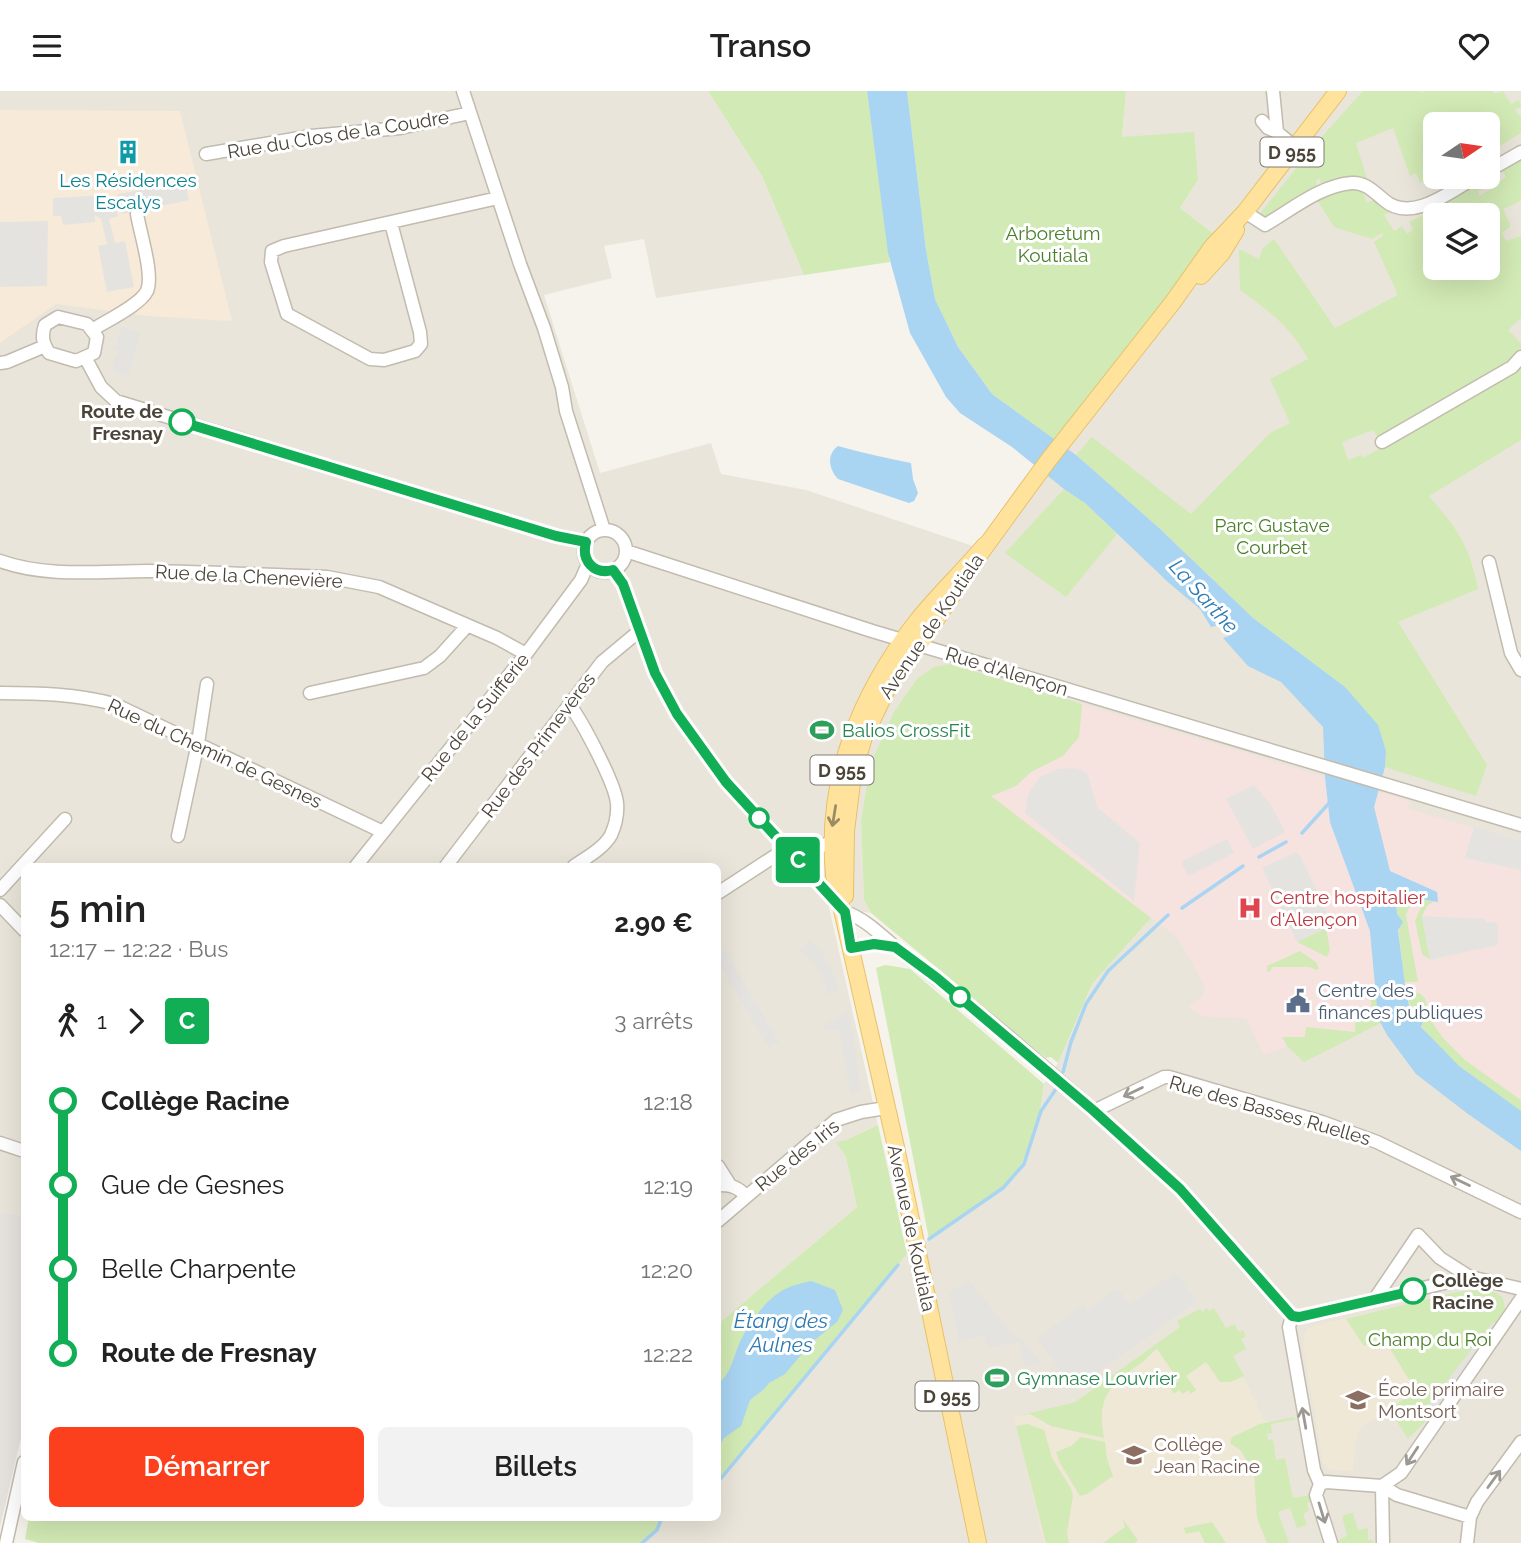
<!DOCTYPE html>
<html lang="fr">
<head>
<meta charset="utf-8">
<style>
	body { margin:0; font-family:Raleway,sans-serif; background:#f2f2f2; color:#222; height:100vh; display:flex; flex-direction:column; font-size:26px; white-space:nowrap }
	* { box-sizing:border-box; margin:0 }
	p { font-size:23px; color:#767676 }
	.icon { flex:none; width:38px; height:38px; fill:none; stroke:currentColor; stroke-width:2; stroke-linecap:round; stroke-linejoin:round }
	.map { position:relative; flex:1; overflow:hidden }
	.panel { position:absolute; left:21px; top:772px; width:700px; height:658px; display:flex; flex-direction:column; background:#fff; border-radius:10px; box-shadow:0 7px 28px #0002 }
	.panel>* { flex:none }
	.badge { padding:0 14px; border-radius:5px; font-size:24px; line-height:46px }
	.needle { width:46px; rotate:77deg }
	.tools { position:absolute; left:1423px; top:21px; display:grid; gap:14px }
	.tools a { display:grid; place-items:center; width:77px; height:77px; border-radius:10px; background:#fff; box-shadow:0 7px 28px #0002; font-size:35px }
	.map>.badge { position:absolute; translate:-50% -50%; box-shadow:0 0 0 4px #fff }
	.legs { display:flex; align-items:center; gap:10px; height:77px; padding:0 28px; font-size:23px }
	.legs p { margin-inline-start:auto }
	.headline { display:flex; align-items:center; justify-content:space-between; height:119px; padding:0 28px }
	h1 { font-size:38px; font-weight:600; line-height:52px }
	.action { display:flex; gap:14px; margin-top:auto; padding:14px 28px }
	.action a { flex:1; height:80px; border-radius:10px; background:#fc3f1d; color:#fff; font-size:28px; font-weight:600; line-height:80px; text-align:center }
	.action a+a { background:#f2f2f2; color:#222 }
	ul { padding:0 28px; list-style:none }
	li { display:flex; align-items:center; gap:24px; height:84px; font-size:26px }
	li i { display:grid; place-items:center; width:10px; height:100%; margin:0 9px; background:currentColor }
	li i::after { content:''; width:18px; height:18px; margin:-9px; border:5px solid; border-radius:50%; background:#fff }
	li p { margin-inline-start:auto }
	li:first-child i { background:linear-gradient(#0000 50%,currentColor 0) }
	li:last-child i { background:linear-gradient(currentColor 50%,#0000 0) }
	header { display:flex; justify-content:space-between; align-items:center; height:91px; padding:0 28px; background:#fff; font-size:32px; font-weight:600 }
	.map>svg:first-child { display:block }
	.residential { fill:#eae5da; fill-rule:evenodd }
	.commercial { fill:#f7ead8 }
	.industrial { fill:#e6e2dd }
	.education { fill:#efe8d6 }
	.medical { fill:#f6e3e0 }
	.green { fill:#d2eab5; fill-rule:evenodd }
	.parking { fill:#e5e3e0 }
	.water { fill:#a9d4f2 }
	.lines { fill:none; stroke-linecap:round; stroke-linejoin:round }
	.stream { stroke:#a9d4f2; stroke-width:3.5 }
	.minor-casing { stroke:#c2bbae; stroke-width:15 }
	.major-casing { stroke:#e6c16a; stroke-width:18 }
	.minor { stroke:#fff; stroke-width:12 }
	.major { stroke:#ffe39c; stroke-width:16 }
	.oneway { stroke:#9c8c66 }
	.oneway2 { stroke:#9c9892 }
	.line-1-casing { stroke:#fff; stroke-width:16 }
	.line-1 { stroke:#12ae56; stroke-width:10 }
	.stop-1-dot { fill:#fff; stroke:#12ae56; stroke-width:3.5 }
	.labels { text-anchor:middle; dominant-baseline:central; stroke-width:6; stroke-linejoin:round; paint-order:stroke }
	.shield { fill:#fff; stroke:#817c74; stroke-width:2 }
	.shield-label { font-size:18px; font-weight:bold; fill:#4b4439 }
	.street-label { font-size:19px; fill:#4b4439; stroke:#fff }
	.culture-label { font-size:19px; fill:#0d838f; stroke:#fff }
	.park-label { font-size:19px; fill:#4a7f2a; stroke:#fff }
	.stop-label { font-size:19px; font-weight:bold; fill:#4b4439; stroke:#fff; text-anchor:end }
	.leisure-label { font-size:19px; fill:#27864d; stroke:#fff; text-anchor:start }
	.health-label { font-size:19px; fill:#be3a42; stroke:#fff; text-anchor:start }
	.service-label { font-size:19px; fill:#4e5e75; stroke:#fff; text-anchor:start }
	.education-label { font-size:19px; fill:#785e54; stroke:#fff; text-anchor:start }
	.water-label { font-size:21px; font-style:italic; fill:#2e7ab2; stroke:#fff }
</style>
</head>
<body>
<header><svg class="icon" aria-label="menu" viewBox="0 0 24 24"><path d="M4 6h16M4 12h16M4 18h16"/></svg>Transo<svg class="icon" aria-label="heart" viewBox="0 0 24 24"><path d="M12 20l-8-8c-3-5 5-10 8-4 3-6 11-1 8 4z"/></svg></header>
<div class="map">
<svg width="1521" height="1452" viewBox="0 0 1521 1452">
	<rect width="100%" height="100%" fill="#f6f3ec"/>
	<path class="residential" d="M0 0H708L762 85 804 184 656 207 644 148 604 155 612 187 544 204 600 382 711 352 721 383 806 399 982 458 1217 145 1180 117 1198 89 1122 46 1126 0H1521V1452H642L657 1439 662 1426H718V1391L898 1174 907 1163 1003 1096 1024 1072 1041 1020 1044 993 1058 972 1092 893 1151 827 870 674 861 729 864 809 871 822 829 816 878 1034 846 1049 837 1051 846 1066 857 1116 718 1233V775H24V1126L0 1120ZM1435 33H1488V86H1435ZM1435 124H1488V177H1435Z"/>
	<path class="commercial" d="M0 19 180 20 232 230 147 225 56 213 0 252Z"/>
	<path class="industrial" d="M0 1120 24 1126V1334L0 1436Z"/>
	<path class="education" d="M1346 1227 1364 1255 1382 1245 1416 1300 1365 1334 1359 1340 1355 1353 1353 1380 1330 1379 1323 1372 1303 1254 1304 1244 1309 1237 1316 1234Z
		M1149 1258H1157L1186 1285 1206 1271 1230 1291 1243 1285 1264 1329 1271 1333 1261 1334 1257 1382 1272 1452H1044L1014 1326 1075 1311Z"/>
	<path class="medical" d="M1082 613 1325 686 1330 731 1370 840 1374 889 1398 839 1407 806 1438 810 1437 801 1390 781 1374 716 1378 701 1410 710 1408 718 1521 750V1020L1459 975 1421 936 1378 927 1381 932 1304 971 1287 955 1264 964 1246 927 1201 925 1189 915 1203 905 1204 893 1177 846 991 705 1016 695 1031 681 1063 665 1079 646Z"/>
	<path class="green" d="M708 0H867L890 171 804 184 762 85Z
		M907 0H1126L1122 46 1194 41 1198 89 1180 117 1218 146 1061 354 992 303 958 256 935 208 926 159Z
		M1363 0H1420L1422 2 1424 0H1493L1495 3 1503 0 1511 13 1519 9 1521 16 1515 19 1521 26V42L1500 55 1498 52 1488 58V33H1435V58L1428 60 1431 65H1434L1435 63V86L1420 92 1416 82 1410 85 1393 37 1356 52 1368 91 1342 89 1321 94 1320 88 1316 89 1317 95 1269 128 1266 129 1259 124 1316 52Z
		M1521 67V110L1503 118 1511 135 1502 142 1506 150 1521 145V227L1508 239 1521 252V349L1429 405C1458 439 1469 453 1478 498L1398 531 1487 674 1476 705 1385 676 1386 660 1345 596 1253 527 1159 437 1076 364 1092 346 1191 423 1270 342 1290 332 1270 288 1308 268C1290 235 1270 221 1240 199L1239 158 1259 168 1263 157 1274 148 1335 237 1398 204 1374 151 1383 145 1382 142 1372 148 1334 136 1317 109C1333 99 1349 93 1367 101L1363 103 1367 112 1376 108 1392 120 1384 124 1394 140 1402 135 1407 143 1413 139 1409 131 1452 109 1450 105 1477 89 1482 98 1478 100 1479 105 1491 98V96L1506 86 1502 79ZM1435 124H1488V149L1491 147 1495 155 1488 159V177H1435ZM1373 339 1384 355 1363 367 1361 364 1348 369 1342 351Z
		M1064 398 1085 412 1117 443 1066 506 1005 462Z
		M950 573 1082 613 1079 646 1063 665 1031 681 1016 695 991 705 1151 827 1092 893 1058 972 1051 966 1046 967 871 822 864 809 861 729 870 674 894 621 917 588 934 576Z
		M1407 806 1413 807 1406 824 1418 891H1404L1396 811Z
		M1424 809 1434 810 1427 815 1422 825 1430 869 1422 863 1415 830Z
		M1326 837 1330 859 1327 866 1297 851Z
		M1300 860 1316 871 1319 878 1316 879 1310 876H1272L1270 881 1267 880V875Z
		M885 874 910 878 1044 993C1040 1030 1031 1073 1001 1097 978 1116 952 1130 929 1148L876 877Z
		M1370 900H1376L1378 927 1381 932 1304 971 1287 955 1282 946H1305L1306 936 1355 941V932L1372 925Z
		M1406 902H1419L1425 907 1430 928 1443 947 1465 969 1521 1009V1020C1477 989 1422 957 1406 902Z
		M878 1034 907 1163 718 1391V1233L857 1116 846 1066 836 1051 846 1049Z
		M1480 1199C1499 1201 1507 1203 1504 1225L1427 1315 1434 1322 1408 1348 1389 1318 1416 1300 1382 1245 1364 1255 1346 1228 1457 1201Z
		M1207 1217 1209 1220 1214 1217 1226 1237 1235 1233 1238 1241 1243 1239 1246 1245 1241 1248 1246 1258 1233 1265 1244 1285 1230 1291H1220L1206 1271 1186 1285 1196 1299 1191 1303 1188 1299 1183 1303 1179 1299 1174 1303 1170 1296 1179 1290 1157 1258C1150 1262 1148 1267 1141 1272 1110 1295 1096 1305 1104 1347L1051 1335 1030 1323 1014 1326 1075 1311 1180 1236 1177 1230 1200 1218 1202 1221Z
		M1293 1326 1297 1328 1271 1333 1272 1342 1267 1343 1268 1349 1273 1348 1276 1369 1285 1367 1293 1407 1311 1404 1313 1410 1307 1412 1309 1420 1303 1423 1307 1434 1297 1437 1290 1417 1278 1421 1289 1452H1267L1257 1427 1254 1381 1240 1359 1230 1352 1232 1346 1260 1333Z
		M1028 1333 1044 1339 1052 1367 1070 1396 1073 1404 1067 1442 1069 1452H1046L1016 1335Z
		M1081 1346 1105 1351 1107 1368 1113 1385 1087 1403 1080 1405 1060 1372 1056 1361 1071 1355Z
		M1350 1422H1353L1358 1439 1368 1437V1449H1373L1374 1452H1337V1450L1347 1445 1342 1425Z
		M29 1426H662L657 1439 642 1452H39L25 1448Z
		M1122 1427 1138 1449 1134 1452H1103L1125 1436Z
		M1212 1431 1226 1452H1205L1199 1440 1186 1443 1184 1437Z"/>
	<path class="parking" d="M185 91 189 109 122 123 118 103Z
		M107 104 109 114 115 113 118 125 109 128 115 152 125 150 134 196 107 201 98 155 107 153 101 128 95 124V131L63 134 61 125H53V107Z
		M48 130 47 195 0 196V131Z
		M122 235 141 242 128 285 117 282 112 276 116 264 119 261 112 258 113 254H115Z
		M1074 677 1083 679 1088 684 1097 716 1140 752 1134 810 1025 722 1028 703 1040 686 1058 678Z
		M1254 694 1270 712 1285 741 1253 758 1226 708Z
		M1474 736 1521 750V779L1465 767Z
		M1227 748 1234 762 1188 785 1181 771Z
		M1296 761 1300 764 1333 834 1297 851 1262 777Z
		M1422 825 1485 828 1486 831 1498 832V854L1430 869Z
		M809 849 817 855 831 876 839 901 827 903 823 888 814 873 799 859Z
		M725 858 779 951 769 958 718 871V864Z
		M849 920 861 998 851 1006 839 939H825L823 933Z
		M1175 1181 1197 1210 1074 1299 1037 1247 1083 1213 1088 1219 1118 1197 1130 1213Z
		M969 1189 1015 1246 1021 1247 1042 1272 1024 1276 1019 1251 987 1257 984 1245 959 1250 949 1202Z
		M1493 1231 1499 1235 1434 1322 1427 1316Z"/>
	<path class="water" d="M867 0H907L926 159 935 208 958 256 992 303 1076 364 1159 437 1253 527 1345 596 1378 634 1386 660 1385 676 1374 716 1390 780 1437 801 1438 811 1407 806 1396 811 1397 823 1403 831 1398 839 1406 902 1410 918 1417 917 1423 930 1421 936 1459 975 1521 1020V1060L1468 1023 1416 983 1387 944 1378 927 1370 840 1330 731 1325 686 1323 636 1281 591 1248 575 1223 547 1229 545V539L1222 533 1211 536 1200 518 1169 492 1085 412 1064 398 1012 356 960 322 946 306 910 242 888 162Z
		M838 355C863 362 886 367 911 372L913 388 918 402 914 410 909 412 838 388C829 378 826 364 838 355Z
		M811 1190 835 1199 843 1219 837 1231 811 1252 785 1283 769 1292 763 1299 750 1309 741 1335 724 1347 718 1357V1293C733 1279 732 1269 740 1251 749 1232 766 1208 785 1198 793 1194 803 1192 811 1190Z"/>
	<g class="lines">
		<path class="stream" d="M1302 742 1331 710
			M1259 766 1286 751
			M1182 817 1243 775
			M1063 981 1071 951 1086 913 1108 880 1168 824
			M929 1148 1003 1097 1024 1073 1041 1020 1056 998
			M718 1391 898 1174
			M642 1452 657 1439 662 1426"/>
		<g class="minor-casing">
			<path id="minor" d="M463 0 520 173 544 237 562 296 566 320 604 439
				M1273 0 1277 41 1295 56
				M1262 30 1268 37 1277 41
				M206 63 311 45 400 37 470 22
				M1488 80 1521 61
				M1245 121 1265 134C1291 119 1321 94 1352 92 1365 91 1374 101 1384 109 1411 133 1451 100 1476 86
				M391 132 420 241 421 253 415 260 384 269 370 268 287 223 271 171 272 160 284 155 498 107
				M58 226 87 233 97 246 94 262 76 270 49 262C43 252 41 246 45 234Z
				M92 239C106 230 140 214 147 200 154 184 140 142 137 123
				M86 268 101 296 116 310 556 445 586 451
				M0 272 7 271 45 255
				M1382 351 1512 276 1521 266
				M584 460a21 21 0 1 1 42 0a21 21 0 1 1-42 0Z
				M626 460 872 540 1521 734
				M0 470C47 487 100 480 149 480 208 481 268 484 327 486L379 496 497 547 526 563
				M1489 471 1511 562 1521 579
				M613 479 623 493 655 582 677 623 726 691 845 821C869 829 886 850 905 864 1002 935 1091 1017 1180 1098L1292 1225
				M0 602C39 602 76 603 114 613L383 741
				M310 602 424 577 440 565 467 535
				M569 613C582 630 615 692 617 712 618 723 616 733 611 744 604 757 586 767 574 775
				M178 745 198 652 207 593
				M787 757 815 758 831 751
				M356 775 526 563 581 489 588 473
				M446 775 602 571 638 541
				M0 799 65 728
				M718 802 787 757
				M0 814 24 839
				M851 857 874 853 895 856
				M1094 1020 1164 986H1169L1322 1031 1377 1051 1521 1121
				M0 1052 24 1060
				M718 1075 730 1094
				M718 1094C730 1094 737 1095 746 1105
				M718 1130 836 1029 861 1021 886 1017
				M1374 1209 1418 1144 1440 1167 1470 1186
				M1292 1225 1299 1226 1470 1186 1521 1198
				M1292 1225 1289 1236 1314 1379 1320 1393
				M1320 1393 1326 1391 1382 1395 1401 1382 1521 1208
				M1320 1393 1316 1404 1331 1452
				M1382 1395 1397 1404 1470 1426
				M1382 1395 1383 1452
				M6 1452 24 1371
				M1467 1452 1470 1426 1477 1411 1521 1351"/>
		</g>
		<g class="major-casing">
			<path id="major" d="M1201 185 1222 162 1236 139
				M980 463 1047 371 1173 211 1212 156 1245 121 1338 0
				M845 805 846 740 853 684 864 646 891 590 919 554 956 499
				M978 1452 896 1056 834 784C825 690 859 604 917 530 938 504 963 480 985 454"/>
		</g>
		<use href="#minor" class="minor"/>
		<use href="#major" class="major"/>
	</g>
	<defs><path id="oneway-shaft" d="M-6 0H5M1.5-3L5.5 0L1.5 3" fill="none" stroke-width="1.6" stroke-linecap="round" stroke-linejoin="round" transform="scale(1.75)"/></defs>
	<use class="oneway" href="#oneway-shaft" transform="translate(834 725) rotate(99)"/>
	<g class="oneway2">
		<use href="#oneway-shaft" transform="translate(1133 1001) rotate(154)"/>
		<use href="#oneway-shaft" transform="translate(1460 1090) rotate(-154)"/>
		<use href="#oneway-shaft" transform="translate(1304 1327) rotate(-100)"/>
		<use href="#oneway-shaft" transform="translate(1412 1365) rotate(123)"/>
		<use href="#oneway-shaft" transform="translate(1494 1388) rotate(-54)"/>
		<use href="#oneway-shaft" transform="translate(1322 1422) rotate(73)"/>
	</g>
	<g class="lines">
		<g class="line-1-casing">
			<path id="line-1" d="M182 331 556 445 586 451C581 470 594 484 613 479L623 493 655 582 677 623 726 691 845 821 851 857 874 853 895 856 937 887 1094 1020 1180 1098 1292 1225 1299 1226 1413 1200"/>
		</g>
		<use href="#line-1" class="line-1"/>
	</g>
	<defs>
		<g id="building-bare" transform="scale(1.89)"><path d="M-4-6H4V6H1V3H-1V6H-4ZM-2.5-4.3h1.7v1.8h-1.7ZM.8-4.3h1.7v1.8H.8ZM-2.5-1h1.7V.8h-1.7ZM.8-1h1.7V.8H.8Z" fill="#0f9aa8" stroke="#fff" stroke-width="2.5" paint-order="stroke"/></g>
		<g id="stadium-bare" transform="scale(1.89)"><path d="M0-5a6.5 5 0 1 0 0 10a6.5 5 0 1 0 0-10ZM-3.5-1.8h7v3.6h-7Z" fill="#2e9e5b" stroke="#fff" stroke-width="2.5" paint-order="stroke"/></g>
		<g id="hospital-bare" transform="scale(1.89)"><path d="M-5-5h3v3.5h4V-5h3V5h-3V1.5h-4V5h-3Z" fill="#e0444e" stroke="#fff" stroke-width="2.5" paint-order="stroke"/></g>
		<g id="civic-bare" transform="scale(1.89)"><path d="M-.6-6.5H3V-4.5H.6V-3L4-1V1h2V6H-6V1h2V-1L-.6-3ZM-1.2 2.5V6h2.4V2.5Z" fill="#5c6f8a" stroke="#fff" stroke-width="2.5" paint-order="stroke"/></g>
		<g id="school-bare" transform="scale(1.89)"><path d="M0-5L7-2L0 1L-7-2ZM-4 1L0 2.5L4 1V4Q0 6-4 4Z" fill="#8d6e63" stroke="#fff" stroke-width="2.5" paint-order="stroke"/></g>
	</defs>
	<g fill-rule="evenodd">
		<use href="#building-bare" x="128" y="61"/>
		<use href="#stadium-bare" x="822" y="639"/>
		<use href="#hospital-bare" x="1250" y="817"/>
		<use href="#civic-bare" x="1298" y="910"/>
		<use href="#stadium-bare" x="997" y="1287"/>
		<use href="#school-bare" x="1358" y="1309"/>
		<use href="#school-bare" x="1134" y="1364"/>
	</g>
	<g class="stop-1-dot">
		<circle cx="182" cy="331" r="12"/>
		<circle cx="759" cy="727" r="9"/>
		<circle cx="960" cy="906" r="9"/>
		<circle cx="1413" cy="1200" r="12"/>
	</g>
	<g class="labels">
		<g class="shield">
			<rect x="1260.5" y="46.5" width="63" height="29" rx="5"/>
			<rect x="810.5" y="664.5" width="63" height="29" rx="5"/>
			<rect x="915.5" y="1290.5" width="63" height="29" rx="5"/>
		</g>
		<g class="shield-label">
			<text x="1292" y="61">D 955</text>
			<text x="842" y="679">D 955</text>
			<text x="947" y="1305">D 955</text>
		</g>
		<g class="street-label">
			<text transform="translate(338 43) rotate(-9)">Rue du Clos de la Coudre</text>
			<text transform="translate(249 485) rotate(3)">Rue de la Chenevière</text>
			<text transform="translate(931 535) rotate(-56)">Avenue de Koutiala</text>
			<text transform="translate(1007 580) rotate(17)">Rue d'Alençon</text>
			<text transform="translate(475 626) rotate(-51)">Rue de la Suifferie</text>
			<text transform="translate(538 654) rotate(-53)">Rue des Primevères</text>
			<text transform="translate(215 662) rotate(25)">Rue du Chemin de Gesnes</text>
			<text transform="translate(1270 1019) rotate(16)">Rue des Basses Ruelles</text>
			<text transform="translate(797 1064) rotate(-39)">Rue des Iris</text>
			<text transform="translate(912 1137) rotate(78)">Avenue de Koutiala</text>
		</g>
		<g class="culture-label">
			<text x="128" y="89">Les Résidences<tspan x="128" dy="22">Escalys</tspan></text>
		</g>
		<g class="park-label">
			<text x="1053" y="142">Arboretum<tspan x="1053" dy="22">Koutiala</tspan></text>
			<text x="1272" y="434">Parc Gustave<tspan x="1272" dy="22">Courbet</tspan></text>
			<text x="1430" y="1248">Champ du Roi</text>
		</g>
		<g class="stop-label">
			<text x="163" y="320">Route de<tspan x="163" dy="22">Fresnay</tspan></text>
			<text x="1432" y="1189" text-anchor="start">Collège<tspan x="1432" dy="22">Racine</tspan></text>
		</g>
		<g class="leisure-label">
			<text x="842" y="639">Balios CrossFit</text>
			<text x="1017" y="1287">Gymnase Louvrier</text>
		</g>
		<g class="health-label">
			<text x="1270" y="806">Centre hospitalier<tspan x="1270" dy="22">d'Alençon</tspan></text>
		</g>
		<g class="service-label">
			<text x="1318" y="899">Centre des<tspan x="1318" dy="22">finances publiques</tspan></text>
		</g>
		<g class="education-label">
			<text x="1378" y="1298">École primaire<tspan x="1378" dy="22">Montsort</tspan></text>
			<text x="1154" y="1353">Collège<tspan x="1154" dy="22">Jean Racine</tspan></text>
		</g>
		<g class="water-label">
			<text transform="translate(1204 505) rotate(48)">La Sarthe</text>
			<text x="781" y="1229">Étang des<tspan x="781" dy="24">Aulnes</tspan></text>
		</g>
	</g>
</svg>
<div class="tools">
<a><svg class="needle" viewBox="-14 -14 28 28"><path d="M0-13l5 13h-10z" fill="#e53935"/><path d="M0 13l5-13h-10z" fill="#767676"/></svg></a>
<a><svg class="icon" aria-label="layers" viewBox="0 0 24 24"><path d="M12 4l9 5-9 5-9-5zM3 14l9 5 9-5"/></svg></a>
</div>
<b class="badge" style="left:798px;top:769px;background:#12ae56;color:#fff">C</b>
<section class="panel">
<div class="headline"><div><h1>5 min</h1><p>12:17 – 12:22 · Bus</p></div><b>2.90 €</b></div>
<div class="legs"><svg class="icon" aria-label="walk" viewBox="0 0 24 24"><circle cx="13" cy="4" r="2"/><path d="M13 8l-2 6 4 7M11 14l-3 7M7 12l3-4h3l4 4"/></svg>1<svg class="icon" aria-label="forward" viewBox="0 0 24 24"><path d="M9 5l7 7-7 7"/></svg><b class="badge" style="background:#12ae56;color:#fff">C</b><p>3 arrêts</p></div>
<ul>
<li><i style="color:#12ae56"></i><b>Collège Racine</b><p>12:18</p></li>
<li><i style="color:#12ae56"></i><span>Gue de Gesnes</span><p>12:19</p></li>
<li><i style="color:#12ae56"></i><span>Belle Charpente</span><p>12:20</p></li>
<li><i style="color:#12ae56"></i><b>Route de Fresnay</b><p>12:22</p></li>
</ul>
<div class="action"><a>Démarrer</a><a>Billets</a></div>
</section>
</div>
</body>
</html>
